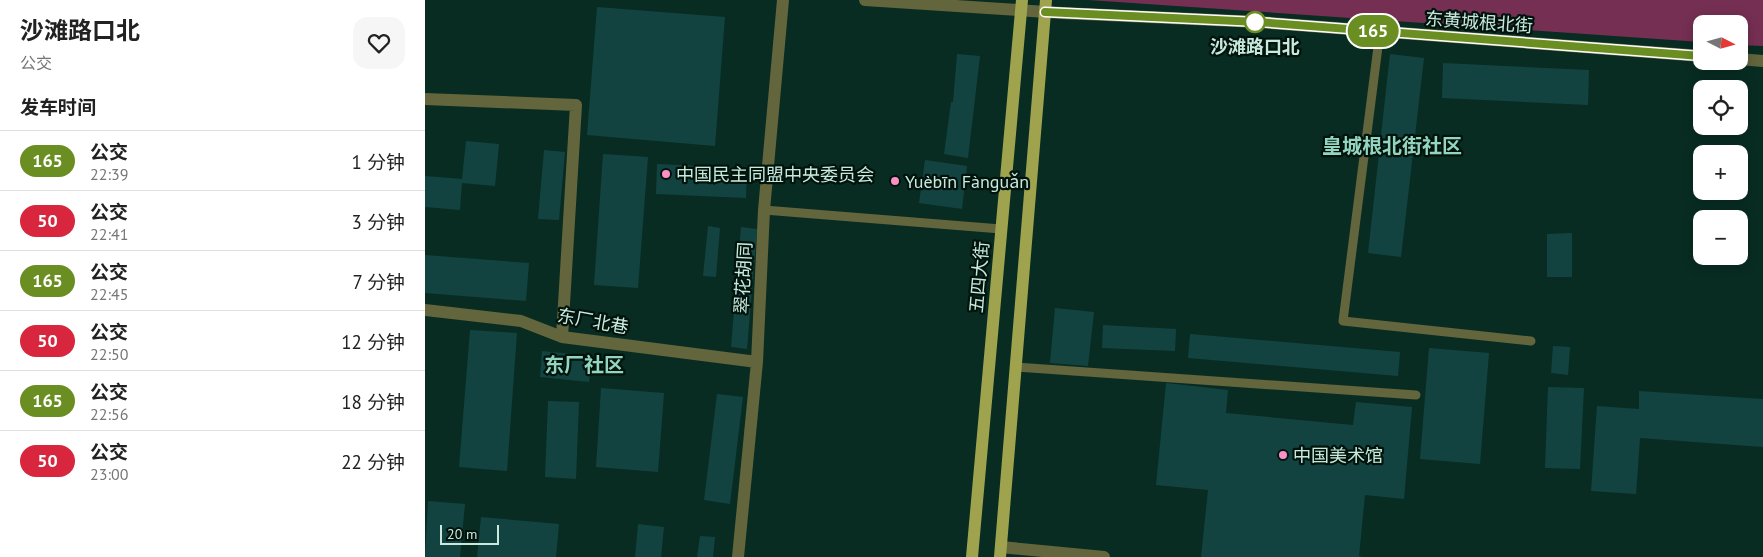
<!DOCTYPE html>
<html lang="zh">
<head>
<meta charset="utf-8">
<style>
	body { margin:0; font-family:"PT Sans","Noto Sans SC",sans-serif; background:#f6f6f6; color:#222; height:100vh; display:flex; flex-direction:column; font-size:19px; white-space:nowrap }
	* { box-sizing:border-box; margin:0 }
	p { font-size:16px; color:#767676 }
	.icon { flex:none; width:28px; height:28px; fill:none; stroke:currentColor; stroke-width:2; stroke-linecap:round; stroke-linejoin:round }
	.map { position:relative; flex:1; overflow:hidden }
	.sheet { display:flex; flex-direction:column; background:#fff; width:425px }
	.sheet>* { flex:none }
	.badge { padding:0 10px; border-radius:16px; font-size:18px; line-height:32px }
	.needle { width:32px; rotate:96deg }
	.tools { position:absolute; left:1268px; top:15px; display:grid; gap:10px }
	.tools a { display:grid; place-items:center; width:55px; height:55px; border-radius:10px; background:#fff; box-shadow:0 2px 12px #0003; font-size:25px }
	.scale { position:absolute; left:15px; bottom:12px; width:59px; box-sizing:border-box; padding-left:5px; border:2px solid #c9e9dd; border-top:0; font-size:14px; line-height:18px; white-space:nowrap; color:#c9e9dd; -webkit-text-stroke:4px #00130c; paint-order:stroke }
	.map>.badge { position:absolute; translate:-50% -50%; box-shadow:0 0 0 2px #fff }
	h2 { padding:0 20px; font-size:19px; line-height:45px }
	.round { display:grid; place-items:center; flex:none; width:52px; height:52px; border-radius:15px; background:#f6f6f6 }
	.summary { display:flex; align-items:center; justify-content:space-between; height:85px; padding:0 20px }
	h1 { font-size:24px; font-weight:700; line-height:38px }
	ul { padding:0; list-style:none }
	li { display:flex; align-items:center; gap:15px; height:60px; padding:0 20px; border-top:1px solid #e0e0e0 }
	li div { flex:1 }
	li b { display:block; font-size:19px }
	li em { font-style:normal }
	li .badge { min-width:55px; font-weight:700; text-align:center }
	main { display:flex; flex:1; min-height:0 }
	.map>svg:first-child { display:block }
	.green { fill:#752f53 }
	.building { fill:#134341 }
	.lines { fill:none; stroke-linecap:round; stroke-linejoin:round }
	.service { stroke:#63653d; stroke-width:9 }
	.minor { stroke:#63653d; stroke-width:12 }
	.primary { stroke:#a0a34e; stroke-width:12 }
	.line-casing { stroke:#fff; stroke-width:11 }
	.line { stroke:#6b8e23; stroke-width:8 }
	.stop-dot { fill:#fff; stroke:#6b8e23; stroke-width:2.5 }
	.poi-dot { fill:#fc8fc3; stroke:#00130c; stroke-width:2 }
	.labels { text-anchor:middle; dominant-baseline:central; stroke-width:4.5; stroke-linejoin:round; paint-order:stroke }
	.street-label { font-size:18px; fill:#c9e9dd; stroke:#00130c }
	.stop-label { font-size:18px; font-weight:bold; fill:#c9e9dd; stroke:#00130c }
	.poi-label { font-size:18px; fill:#c9e9dd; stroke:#00130c; text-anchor:start }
	.quarter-label { font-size:20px; font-weight:bold; fill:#93d5be; stroke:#00130c }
</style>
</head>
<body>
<main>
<section class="sheet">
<div class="summary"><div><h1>沙滩路口北</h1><p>公交</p></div><a class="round"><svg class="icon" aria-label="heart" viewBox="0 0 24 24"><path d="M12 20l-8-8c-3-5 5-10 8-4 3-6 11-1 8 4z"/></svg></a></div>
<h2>发车时间</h2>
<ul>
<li><span class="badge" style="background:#6b8e23;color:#fff">165</span><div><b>公交</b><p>22:39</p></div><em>1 分钟</em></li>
<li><span class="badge" style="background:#d7263d;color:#fff">50</span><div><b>公交</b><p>22:41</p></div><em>3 分钟</em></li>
<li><span class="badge" style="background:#6b8e23;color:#fff">165</span><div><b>公交</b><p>22:45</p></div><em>7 分钟</em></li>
<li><span class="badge" style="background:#d7263d;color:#fff">50</span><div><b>公交</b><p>22:50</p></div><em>12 分钟</em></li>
<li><span class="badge" style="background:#6b8e23;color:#fff">165</span><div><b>公交</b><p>22:56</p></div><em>18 分钟</em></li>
<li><span class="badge" style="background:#d7263d;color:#fff">50</span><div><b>公交</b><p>23:00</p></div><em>22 分钟</em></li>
</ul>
</section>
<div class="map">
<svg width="1338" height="557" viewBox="0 0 1338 557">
	<rect width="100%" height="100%" fill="#082c22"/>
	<path class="green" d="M663 0H1338V46L1314 45V24H1276V42Z"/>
	<path class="building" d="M172 7 300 17 290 146 162 135Z
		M532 54 555 56 543 158 519 154 526 102H528Z
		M965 54 999 58 976 257 943 253Z
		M1018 63 1164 70 1163 105 1017 98Z
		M41 141 74 144 70 186 37 183 35 210 0 207V176L37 179Z
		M119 150 140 152 134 220 113 219Z
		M178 154 223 157 213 288 169 285Z
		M500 160 542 166 537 209 494 203Z
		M232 164 322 168 321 198 231 194Z
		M283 226 295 228 291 277 278 276Z
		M316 227 332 229 322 349 306 347Z
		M1147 233V277H1122V234Z
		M0 255 104 263 101 301 0 293Z
		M630 308 669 312 663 366 625 363Z
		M678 325 751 329 750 351 677 348Z
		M45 330 92 333 82 471 34 467Z
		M765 334 975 352 973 376 763 358Z
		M1128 346 1145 347 1143 375 1126 373Z
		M1004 348 1064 353 1055 464 995 459Z
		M117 351 167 356 164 382 115 377Z
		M741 383 803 390 801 413 928 425 931 402 987 407 979 499 940 495 934 556 937 557H776L783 490 731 485Z
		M1123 387 1159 388 1155 469 1120 468Z
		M176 388 239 393 233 472 171 467Z
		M1214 391 1338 399V447L1215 438 1211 494 1166 491 1172 406 1214 409Z
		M292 394 318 397 305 504 279 500Z
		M123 401 154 402 151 479 120 477Z
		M3 501 40 504 35 557H0Z
		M56 517 134 524 131 557H52Z
		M213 524 239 527 236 557H210Z
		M275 536 290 537 288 557H272Z"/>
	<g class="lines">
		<path class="service" d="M955 31 918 321 1106 341
			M339 210 576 229
			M590 367 991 395"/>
		<path class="minor" d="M440 0 637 13 833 22 1276 56
			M1314 59 1338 61
			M0 99 151 105 137 337
			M0 310 96 321 137 337 332 362
			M576 547 679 557
			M313 557 332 362 339 210 358 0"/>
		<path class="primary" d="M547 557 597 0
			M575 557 621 0"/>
	</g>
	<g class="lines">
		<g class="line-casing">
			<path id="line" d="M620 12 833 22 1276 56"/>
		</g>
		<use href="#line" class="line"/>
	</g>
	<circle class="stop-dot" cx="830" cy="22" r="10"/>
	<g class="poi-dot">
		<circle cx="241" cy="174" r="5"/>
		<circle cx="470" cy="181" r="5"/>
		<circle cx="858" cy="455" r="5"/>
	</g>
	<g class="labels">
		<g class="street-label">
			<text transform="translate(1054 22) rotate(4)">东黄城根北街</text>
			<text transform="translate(554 277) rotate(-85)">五四大街</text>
			<text transform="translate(318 278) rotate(-87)">翠花胡同</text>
			<text transform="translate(168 321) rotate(10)">东厂北巷</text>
		</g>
		<g class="stop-label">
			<text x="830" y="46">沙滩路口北</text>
		</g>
		<g class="poi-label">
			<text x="251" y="174">中国民主同盟中央委员会</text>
			<text x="480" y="181">Yuèbīn Fànguǎn</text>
			<text x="868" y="455">中国美术馆</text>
		</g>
		<g class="quarter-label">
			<text x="967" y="146">皇城根北街社区</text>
			<text x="159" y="365">东厂社区</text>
		</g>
	</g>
</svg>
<div class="tools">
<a><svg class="needle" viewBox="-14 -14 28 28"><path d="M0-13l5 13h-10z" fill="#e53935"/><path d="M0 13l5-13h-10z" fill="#767676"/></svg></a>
<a><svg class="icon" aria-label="locate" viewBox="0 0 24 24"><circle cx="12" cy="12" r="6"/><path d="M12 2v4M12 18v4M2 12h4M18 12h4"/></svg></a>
<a>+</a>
<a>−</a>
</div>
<div class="scale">20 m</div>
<b class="badge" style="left:948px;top:31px;background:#6b8e23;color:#fff">165</b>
</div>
</main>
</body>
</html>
